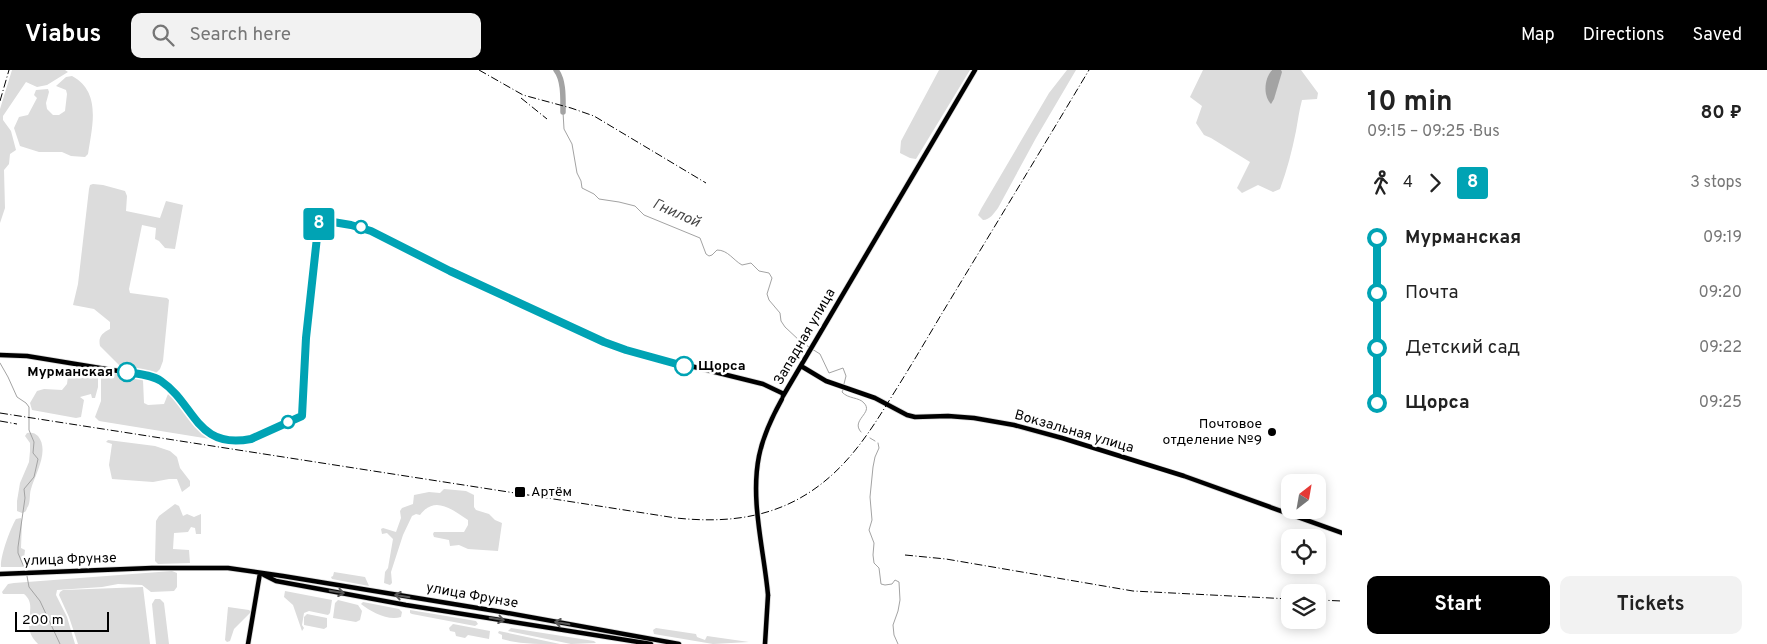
<!DOCTYPE html>
<html lang="en">
<head>
<meta charset="utf-8">
<style>
	body { margin:0; font-family:Overpass,sans-serif; background:#f2f2f2; color:#222; height:100vh; display:flex; flex-direction:column; font-size:19px; white-space:nowrap }
	* { box-sizing:border-box; margin:0 }
	p { font-size:16px; color:#767676 }
	.icon { flex:none; width:28px; height:28px; fill:none; stroke:currentColor; stroke-width:2; stroke-linecap:round; stroke-linejoin:round }
	.map { position:relative; flex:1; overflow:hidden }
	.panel { display:flex; flex-direction:column; background:#fff; width:425px }
	.panel>* { flex:none }
	.badge { padding:0 10px; border-radius:4px; font-size:18px; line-height:32px }
	.needle { width:32px; rotate:31deg }
	.fabs { position:absolute; left:1281px; top:404px; display:grid; gap:10px }
	.fabs a { display:grid; place-items:center; width:45px; height:45px; border-radius:10px; background:#fff; box-shadow:0 2px 12px #0003; font-size:25px }
	.scale { position:absolute; left:15px; bottom:12px; width:94px; box-sizing:border-box; padding-left:5px; border:2px solid #000; border-top:0; font-size:14px; line-height:18px; white-space:nowrap; color:#000; -webkit-text-stroke:4px #fff; paint-order:stroke }
	.map>.badge { position:absolute; translate:-50% -50%; box-shadow:0 0 0 2px #fff }
	.legs { display:flex; align-items:center; gap:8px; height:55px; padding:0 25px; font-size:16px }
	.legs p { margin-inline-start:auto }
	.overview { display:flex; align-items:center; justify-content:space-between; height:85px; padding:0 25px }
	h1 { font-size:28px; font-weight:700; line-height:38px }
	.primary-button { display:flex; gap:10px; margin-top:auto; padding:10px 25px }
	.primary-button a { flex:1; height:58px; border-radius:10px; background:#000; color:#fff; font-size:20px; font-weight:700; line-height:58px; text-align:center }
	.primary-button a+a { background:#f2f2f2; color:#222 }
	ul { padding:0 25px; list-style:none }
	li { display:flex; align-items:center; gap:18px; height:55px; font-size:19px }
	li i { display:grid; place-items:center; width:8px; height:100%; margin:0 6px; background:currentColor }
	li i::after { content:''; width:12px; height:12px; margin:-6px; border:4px solid; border-radius:50%; background:#fff }
	li p { margin-inline-start:auto }
	li:first-child i { background:linear-gradient(#0000 50%,currentColor 0) }
	li:last-child i { background:linear-gradient(currentColor 50%,#0000 0) }
	header { display:flex; align-items:center; gap:30px; box-sizing:border-box; height:70px; padding:0 25px; background:#000; color:#fff }
	header strong { font-size:24px }
	nav { display:flex; gap:28px; margin-inline-start:auto; font-size:18px }
	.search { width:350px; height:45px; background:#f2f2f2; display:flex; align-items:center; gap:12px; box-sizing:border-box; padding:0 18px; border-radius:10px; color:#767676; font-size:19px }
	main { display:flex; flex:1; min-height:0 }
	.map>svg:first-child { display:block }
	.green { fill:#dcdcdc }
	.water { fill:#a3a3a3 }
	.lines { fill:none; stroke-linecap:round; stroke-linejoin:round }
	.stream { stroke:#a3a3a3; stroke-width:1 }
	.river { stroke:#a3a3a3; stroke-width:5.5 }
	.major-casing { stroke:#dbdbdb; stroke-width:6 }
	.major { stroke:#000; stroke-width:4.5 }
	.rail { stroke:#000; stroke-width:1; stroke-dasharray:8 2.5 1 2.5; stroke-linecap:butt }
	.major-bridge-casing { stroke:#dbdbdb; stroke-width:6; stroke-linecap:butt }
	.major-bridge { stroke:#000; stroke-width:4.5 }
	.oneway { stroke:#595959 }
	.line-1-casing { stroke:#fff; stroke-width:11 }
	.line-1 { stroke:#00a3b4; stroke-width:8 }
	.stop-1-dot { fill:#fff; stroke:#00a3b4; stroke-width:2.5 }
	.poi-dot { fill:#000; stroke:#fff; stroke-width:2 }
	.labels { text-anchor:middle; dominant-baseline:central; stroke-width:5; stroke-linejoin:round; paint-order:stroke }
	.street-label { font-size:14px; fill:#000; stroke:#fff }
	.stop-label { font-size:14px; font-weight:bold; fill:#000; stroke:#fff; text-anchor:start }
	.poi-label { font-size:14px; fill:#000; stroke:#fff; text-anchor:end }
	.water-label { font-size:15px; font-style:italic; fill:#444; stroke:#fff }
</style>
</head>
<body>
<header>
<strong>Viabus</strong>
<div class="search"><svg class="icon" aria-label="search" viewBox="0 0 24 24"><circle cx="10" cy="10" r="6"/><path d="M15 15l6 6"/></svg>Search here</div>
<nav><a>Map</a><a>Directions</a><a>Saved</a></nav>
</header>
<main>
<div class="map">
<svg width="1342" height="574" viewBox="0 0 1342 574">
	<rect width="100%" height="100%" fill="#fff"/>
	<path class="green" d="M12 0H65L68 2 47 15 37 17 26 12 3 46V50L11 61 16 80 10 84 9 94 4 100 5 138 0 153V39Z
		M939 0H970L916 89 910 88 900 83 901 71Z
		M1067 0H1076L1036 68 998 138C994 143 990 150 983 150L978 145 981 139 1049 23Z
		M1203 0H1272L1271 1 1276 20 1281 0H1301L1318 23 1317 29 1302 30C1299 41 1298 50 1296 61 1292 81 1287 100 1280 119L1273 122 1258 115 1242 123 1237 118 1250 92 1211 68 1204 65 1196 53 1202 36 1190 27Z
		M72 6C102 22 92 57 88 84L85 87 71 86 62 82H39L20 76 14 58 19 47 28 45 37 28 34 25 36 20 48 19 49 22 46 33 47 39 53 45H59L65 41 67 24 66 20 56 16 66 7Z
		M93 114 103 115 125 121 127 126 126 141 160 148 166 131 183 135 175 179 165 178 159 171 155 169 156 158 142 155 129 219 130 223 167 228 169 230 163 291 160 299 156 303 121 297 100 276C98 267 102 263 110 259V252L94 239 73 235 78 214 89 119 90 115Z
		M69 298 95 301 98 304V317L95 328H92L91 324 80 327 84 330 81 347 76 348 32 340 30 333 37 321 44 319 62 320 67 314Z
		M102 301 122 305 125 308C132 309 137 305 143 310L144 333 148 335 164 334 168 324 171 325 196 357 210 369 99 351 95 347 101 331V305Z
		M27 363C32 362 35 363 38 366 50 381 35 404 31 419 29 425 31 433 27 438 26 442 25 442 22 443L17 441V431L20 413 29 392 30 381V373L25 366Z
		M108 370 155 376 170 381 177 387 180 398 190 411V416L182 422 177 409H169L153 412 112 409 109 395 112 374 106 372Z
		M444 419 466 421 474 425V437L476 440 489 444 495 450 502 453 498 481 468 479 459 475 450 476 449 470 434 467 433 464 434 462H464L468 455V450C451 439 435 425 420 445L416 444 412 446 403 465 391 502 392 513 390 515 384 513 385 502 388 498 393 469 387 463 382 464 381 459 383 458 396 462 401 448 400 441 402 438 413 434 414 425 429 422 440 423Z
		M175 434 179 436 183 446 187 444 194 447 201 444V464H196L195 458 191 457 188 462 174 463 173 479 189 480 190 493 158 494 155 491 156 451 159 446Z
		M21 448 22 451 21 478 25 480 23 497H1C0 487 10 459 16 449Z
		M172 501 177 503V517L174 521 151 522 142 515 118 514 102 517 57 520 56 525 67 547 75 574H38C18 555 40 537 24 524H3L2 522 8 514 14 513Z
		M334 502 365 507 369 516 332 509 331 507 333 506Z
		M143 517 150 574H78L69 547 59 525 60 522 63 520Z
		M285 521 332 530 330 543 328 545 309 541 304 543 302 555 304 558 302 561 293 535 284 527Z
		M155 529H160L164 533 169 574H156L152 534Z
		M338 530 358 535 362 541 360 550 356 552 333 548 335 533Z
		M363 532 399 539 402 542 401 547C388 551 371 542 361 534Z
		M228 537 249 540 251 542 234 559 230 571 227 572 225 570Z
		M410 540 476 551 478 554 475 556 412 544 410 543Z
		M307 544 327 548V557L324 559 304 555V547Z
		M453 554 490 561 489 569 468 565 465 568 456 566 455 562 450 561 449 558Z
		M511 558 594 571 596 573 571 574 508 561Z
		M656 558 696 564 697 567 705 570 707 566 749 572 713 574 654 564 653 560Z
		M499 561 560 574C542 574 517 574 502 569V565L498 563Z"/>
	<path class="water" d="M1272 0H1281L1282 2 1274 29 1271 34C1263 26 1264 9 1272 0Z"/>
	<g class="lines">
		<path class="stream" d="M563 42 564 59 572 74 577 103 581 111 582 118 594 124 599 129 619 132 635 136 644 145 700 168 706 184 709 186 712 185 717 180C728 180 733 190 742 195L751 193 759 201 769 203 772 208 767 224 769 230 780 243 781 251 785 257 800 271 809 277
			M812 279 820 284 829 303 843 298 846 306 844 314
			M0 293 8 307 17 327 26 333 29 337V360L34 372 33 383 38 389 34 407 24 419 25 428 18 477V483L26 502
			M843 320 842 322C848 329 859 327 864 333 874 343 850 350 861 362
			M870 368 875 371
			M878 373 879 378 875 387 873 397 870 427 872 450 869 460 874 473 873 485 874 493 879 498 881 514 885 515 892 514 895 510 899 512 900 530 898 541 893 555 894 565 898 574
			M27 506 29 517 40 531 60 574"/>
		<path class="river" d="M556 0C564 10 563 29 563 42"/>
		<g class="major-casing">
			<path id="major" d="M0 285 27 286 155 307 174 323 202 357 216 366 242 371 251 369 302 346 306 268 316 170 318 158 321 150 351 155 371 161 450 201 626 280 763 314 784 324
				M801 296 826 311 875 328 907 345 915 347 948 346 974 348 1014 355 1062 368 1184 406 1342 463
				M783 326 975 0
				M0 504 152 498H228L283 506 502 542 679 574
				M264 505 276 511 406 535 651 574
				M248 574 260 503
				M765 574 768 525"/>
		</g>
		<use href="#major" class="major"/>
		<path class="rail" d="M479 0 523 25 571 38 594 46 706 113
			M521 28 547 49
			M0 31 9 0
			M0 343 676 448C724 453 771 449 813 420 848 396 870 362 892 326 909 299 925 272 941 245 990 164 1040 82 1089 0
			M0 351 17 354
			M905 485 946 489 1133 521 1290 529
			M1318 530 1342 531"/>
		<g class="major-bridge-casing">
			<path id="major-bridge" d="M768 525C764 480 750 431 759 386 763 366 772 347 782 329"/>
		</g>
		<use href="#major-bridge" class="major-bridge"/>
	</g>
	<defs><path id="oneway-shaft" d="M-6 0H5M1.5-3L5.5 0L1.5 3" fill="none" stroke-width="1.6" stroke-linecap="round" stroke-linejoin="round" transform="scale(1.25)"/></defs>
	<g class="oneway">
		<use href="#oneway-shaft" transform="translate(337 522) rotate(10)"/>
		<use href="#oneway-shaft" transform="translate(402 526) rotate(-171)"/>
		<use href="#oneway-shaft" transform="translate(497 549) rotate(10)"/>
		<use href="#oneway-shaft" transform="translate(562 553) rotate(-170)"/>
	</g>
	<g class="lines">
		<g class="line-1-casing">
			<path id="line-1" d="M127 302C139 304 152 305 161 311 195 334 196 380 251 369L302 346 306 268 318 158 321 150 351 155 371 161 450 201 604 272 626 280 684 296"/>
		</g>
		<use href="#line-1" class="line-1"/>
	</g>
	<g class="stop-1-dot">
		<circle cx="361" cy="157" r="6"/>
		<circle cx="684" cy="296" r="9"/>
		<circle cx="127" cy="302" r="9"/>
		<circle cx="288" cy="352" r="6"/>
	</g>
	<g class="poi-dot">
		<circle cx="1272" cy="362" r="5"/>
		<rect x="514" y="416" width="12" height="12" rx="2.5"/>
	</g>
	<g class="labels">
		<g class="street-label">
			<text transform="translate(805 267) rotate(-60)">Западная улица</text>
			<text transform="translate(1074 362) rotate(16)">Вокзальная улица</text>
			<text transform="translate(70 490) rotate(-2)">улица Фрунзе</text>
			<text transform="translate(472 526) rotate(10)">улица Фрунзе</text>
		</g>
		<g class="stop-label">
			<text x="698" y="296">Щорса</text>
			<text x="113" y="302" text-anchor="end">Мурманская</text>
		</g>
		<g class="poi-label">
			<text x="1262" y="354">Почтовое<tspan x="1262" dy="16">отделение №9</tspan></text>
			<text x="531" y="422" text-anchor="start">Артём</text>
		</g>
		<g class="water-label">
			<text transform="translate(676 144) rotate(24)">Гнилой</text>
		</g>
	</g>
</svg>
<div class="fabs">
<a><svg class="needle" viewBox="-14 -14 28 28"><path d="M0-13l5 13h-10z" fill="#e53935"/><path d="M0 13l5-13h-10z" fill="#767676"/></svg></a>
<a><svg class="icon" aria-label="locate" viewBox="0 0 24 24"><circle cx="12" cy="12" r="6"/><path d="M12 2v4M12 18v4M2 12h4M18 12h4"/></svg></a>
<a><svg class="icon" aria-label="layers" viewBox="0 0 24 24"><path d="M12 4l9 5-9 5-9-5zM3 14l9 5 9-5"/></svg></a>
</div>
<div class="scale">200 m</div>
<b class="badge" style="left:319px;top:154px;background:#00a3b4;color:#fff">8</b>
</div>
<section class="panel">
<div class="overview"><div><h1>10 min</h1><p>09:15 – 09:25 · Bus</p></div><b>80 ₽</b></div>
<div class="legs"><svg class="icon" aria-label="walk" viewBox="0 0 24 24"><circle cx="13" cy="4" r="2"/><path d="M13 8l-2 6 4 7M11 14l-3 7M7 12l3-4h3l4 4"/></svg>4<svg class="icon" aria-label="forward" viewBox="0 0 24 24"><path d="M9 5l7 7-7 7"/></svg><b class="badge" style="background:#00a3b4;color:#fff">8</b><p>3 stops</p></div>
<ul>
<li><i style="color:#00a3b4"></i><b>Мурманская</b><p>09:19</p></li>
<li><i style="color:#00a3b4"></i><span>Почта</span><p>09:20</p></li>
<li><i style="color:#00a3b4"></i><span>Детский сад</span><p>09:22</p></li>
<li><i style="color:#00a3b4"></i><b>Щорса</b><p>09:25</p></li>
</ul>
<div class="primary-button"><a>Start</a><a>Tickets</a></div>
</section>
</main>
</body>
</html>
